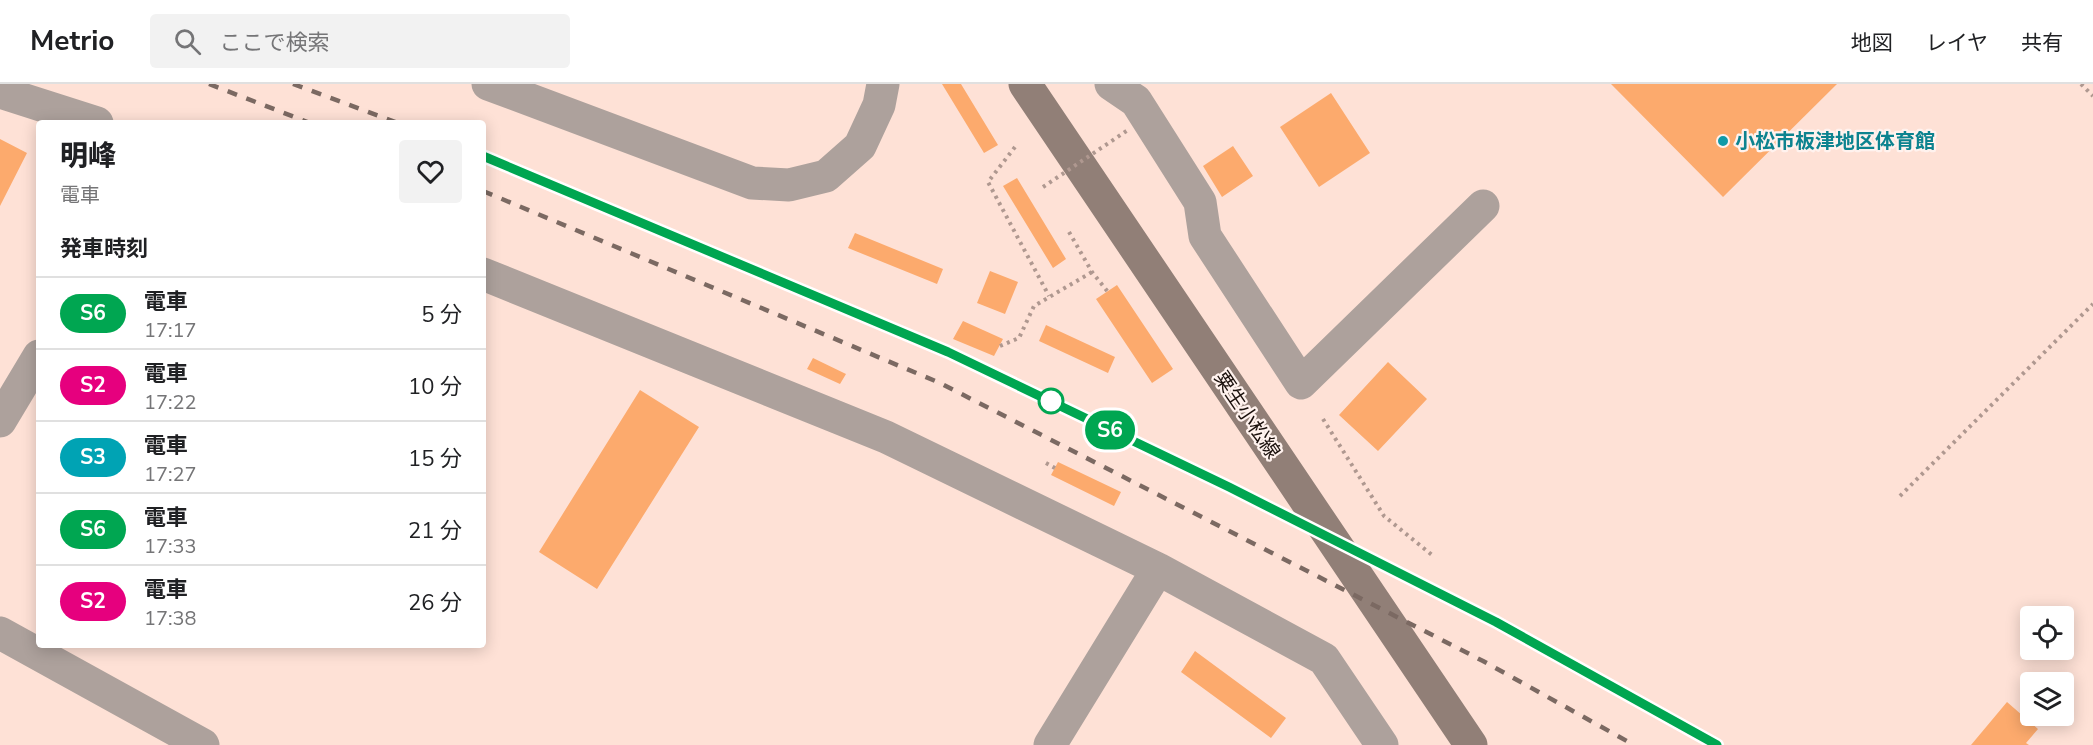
<!DOCTYPE html>
<html lang="ja">
<head>
<meta charset="utf-8">
<style>
	body { margin:0; font-family:"Nunito Sans","Noto Sans JP",sans-serif; background:#f2f2f2; color:#202124; height:100vh; display:flex; flex-direction:column; font-size:22px; white-space:nowrap }
	* { box-sizing:border-box; margin:0 }
	p { font-size:20px; color:#757577 }
	.icon { flex:none; width:33px; height:33px; fill:none; stroke:currentColor; stroke-width:2; stroke-linecap:round; stroke-linejoin:round }
	.map { position:relative; flex:1; overflow:hidden }
	.details { position:absolute; left:36px; top:36px; width:450px; height:528px; display:flex; flex-direction:column; background:#fff; border-radius:6px; box-shadow:0 3px 15px #0003 }
	.details>* { flex:none }
	.badge { padding:0 12px; border-radius:20px; font-size:21px; line-height:39px }
	.controls { position:absolute; left:2020px; top:522px; display:grid; gap:12px }
	.controls a { display:grid; place-items:center; width:54px; height:54px; border-radius:6px; background:#fff; box-shadow:0 3px 15px #0003; font-size:30px }
	.map>.badge { position:absolute; translate:-50% -50%; box-shadow:0 0 0 3px #fff }
	h2 { padding:0 24px; font-size:22px; line-height:54px }
	.round { display:grid; place-items:center; flex:none; width:63px; height:63px; border-radius:6px; background:#f2f2f2 }
	.overview { display:flex; align-items:center; justify-content:space-between; height:102px; padding:0 24px }
	h1 { font-size:28px; font-weight:800; line-height:45px }
	ul { padding:0; list-style:none }
	li { display:flex; align-items:center; gap:18px; height:72px; padding:0 24px; border-top:2px solid #e0e0e0 }
	li div { flex:1 }
	li b { display:block; font-size:22px }
	li em { font-style:normal }
	li .badge { min-width:66px; font-weight:700; text-align:center }
	header { display:flex; align-items:center; gap:36px; box-sizing:border-box; height:84px; padding:0 30px; background:#fff; border-bottom:2px solid #e0e0e0 }
	header strong { font-size:28px }
	nav { display:flex; gap:33px; margin-inline-start:auto; font-size:21px }
	.search { width:420px; height:54px; background:#f2f2f2; display:flex; align-items:center; gap:15px; box-sizing:border-box; padding:0 21px; border-radius:6px; color:#757577; font-size:22px }
	.map>svg:first-child { display:block }
	.building { fill:#fcaa6d }
	.lines { fill:none; stroke-linecap:round; stroke-linejoin:round }
	.path { stroke:#af9890; stroke-width:4; stroke-dasharray:3 4.5; stroke-linecap:butt }
	.minor { stroke:#ada19c; stroke-width:33 }
	.tertiary { stroke:#ada19c; stroke-width:33 }
	.secondary { stroke:#917f77; stroke-width:33 }
	.rail { stroke:#7b6962; stroke-width:4.5; stroke-dasharray:10 10; stroke-linecap:butt }
	.path-bridge { stroke:#af9890; stroke-width:4; stroke-dasharray:3 4.5; stroke-linecap:butt }
	.line-casing { stroke:#fff; stroke-width:14 }
	.line { stroke:#00a651; stroke-width:9 }
	.culture-dot { fill:#0f9aa8; stroke:#fff2ee; stroke-width:2 }
	.stop-dot { fill:#fff; stroke:#00a651; stroke-width:3 }
	.labels { text-anchor:middle; dominant-baseline:central; stroke-width:4.5; stroke-linejoin:round; paint-order:stroke }
	.culture-label { font-size:20px; font-weight:bold; fill:#0d838f; stroke:#fff2ee; text-anchor:start }
	.street-label { font-size:20px; fill:#1a100c; stroke:#fff2ee }
</style>
</head>
<body>
<header>
<strong>Metrio</strong>
<div class="search"><svg class="icon" aria-label="search" viewBox="0 0 24 24"><circle cx="10" cy="10" r="6"/><path d="M15 15l6 6"/></svg>ここで検索</div>
<nav><a>地図</a><a>レイヤ</a><a>共有</a></nav>
</header>
<div class="map">
<svg width="2093" height="661" viewBox="0 0 2093 661">
	<rect width="100%" height="100%" fill="#fee1d6"/>
	<path class="building" d="M942 0H961L998 61 984 69Z
		M1611 0H1837L1723 113Z
		M1331 9 1370 69 1319 103 1280 43Z
		M0 55 27 69 0 122Z
		M1233 62 1253 92 1222 113 1203 82Z
		M1017 94 1066 175 1053 184 1003 102Z
		M855 149 943 185 937 200 848 164Z
		M990 187 1018 198 1005 230 977 219Z
		M1117 201 1173 285 1152 299 1096 215Z
		M963 237 1003 255 994 272 953 255Z
		M1046 241 1115 273 1108 289 1039 257Z
		M813 274 846 290 840 300 807 285Z
		M1388 278 1427 315 1378 367 1339 331Z
		M640 306 699 343 597 505 539 468Z
		M1058 378 1121 408 1114 422 1051 391Z
		M1195 567 1286 634 1271 654 1181 588Z
		M2007 618 2038 645 2026 659 2029 661H1971Z"/>
	<g class="lines">
		<path class="path" d="M2081 0 2093 12
			M1015 63 988 98 1049 212
			M1069 148 1092 188 1108 208
			M1000 262 1019 254 1034 222 1092 188
			M1323 335 1384 432 1432 471
			M1046 379 1055 384
			M1900 412 2093 220"/>
		<path class="minor" d="M488 0 752 99 789 101 826 92 860 62 879 21 883 0
			M1111 0 1136 17 1200 118 1205 152 1301 299 1483 122
			M0 8 97 39
			M483 190 886 353 1158 485 1324 575 1382 661
			M0 549 203 661
			M1050 661 1158 485"/>
		<path class="tertiary" d="M0 337 39 272"/>
		<path class="secondary" d="M1025 0 1471 661"/>
		<path class="rail" d="M209 0 310 39
			M293 0 398 39
			M483 72 948 268 1229 403 1496 538 1717 661
			M483 107 940 299 1483 577 1634 661"/>
		<path class="path-bridge" d="M1043 103 1128 46"/>
	</g>
	<g class="lines">
		<g class="line-casing">
			<path id="line" d="M483 72 948 268 1229 403 1496 538 1717 661"/>
		</g>
		<use href="#line" class="line"/>
	</g>
	<circle class="culture-dot" cx="1723" cy="57" r="6"/>
	<circle class="stop-dot" cx="1051" cy="317" r="12"/>
	<g class="labels">
		<g class="culture-label">
			<text x="1735" y="57">小松市板津地区体育館</text>
		</g>
		<g class="street-label">
			<text transform="translate(1247 331) rotate(56)">粟生小松線</text>
		</g>
	</g>
</svg>
<div class="controls">
<a><svg class="icon" aria-label="locate" viewBox="0 0 24 24"><circle cx="12" cy="12" r="6"/><path d="M12 2v4M12 18v4M2 12h4M18 12h4"/></svg></a>
<a><svg class="icon" aria-label="layers" viewBox="0 0 24 24"><path d="M12 4l9 5-9 5-9-5zM3 14l9 5 9-5"/></svg></a>
</div>
<b class="badge" style="left:1110px;top:346px;background:#00a651;color:#fff">S6</b>
<section class="details">
<div class="overview"><div><h1>明峰</h1><p>電車</p></div><a class="round"><svg class="icon" aria-label="heart" viewBox="0 0 24 24"><path d="M12 20l-8-8c-3-5 5-10 8-4 3-6 11-1 8 4z"/></svg></a></div>
<h2>発車時刻</h2>
<ul>
<li><span class="badge" style="background:#00a651;color:#fff">S6</span><div><b>電車</b><p>17:17</p></div><em>5 分</em></li>
<li><span class="badge" style="background:#e6007e;color:#fff">S2</span><div><b>電車</b><p>17:22</p></div><em>10 分</em></li>
<li><span class="badge" style="background:#00a3b4;color:#fff">S3</span><div><b>電車</b><p>17:27</p></div><em>15 分</em></li>
<li><span class="badge" style="background:#00a651;color:#fff">S6</span><div><b>電車</b><p>17:33</p></div><em>21 分</em></li>
<li><span class="badge" style="background:#e6007e;color:#fff">S2</span><div><b>電車</b><p>17:38</p></div><em>26 分</em></li>
</ul>
</section>
</div>
</body>
</html>
